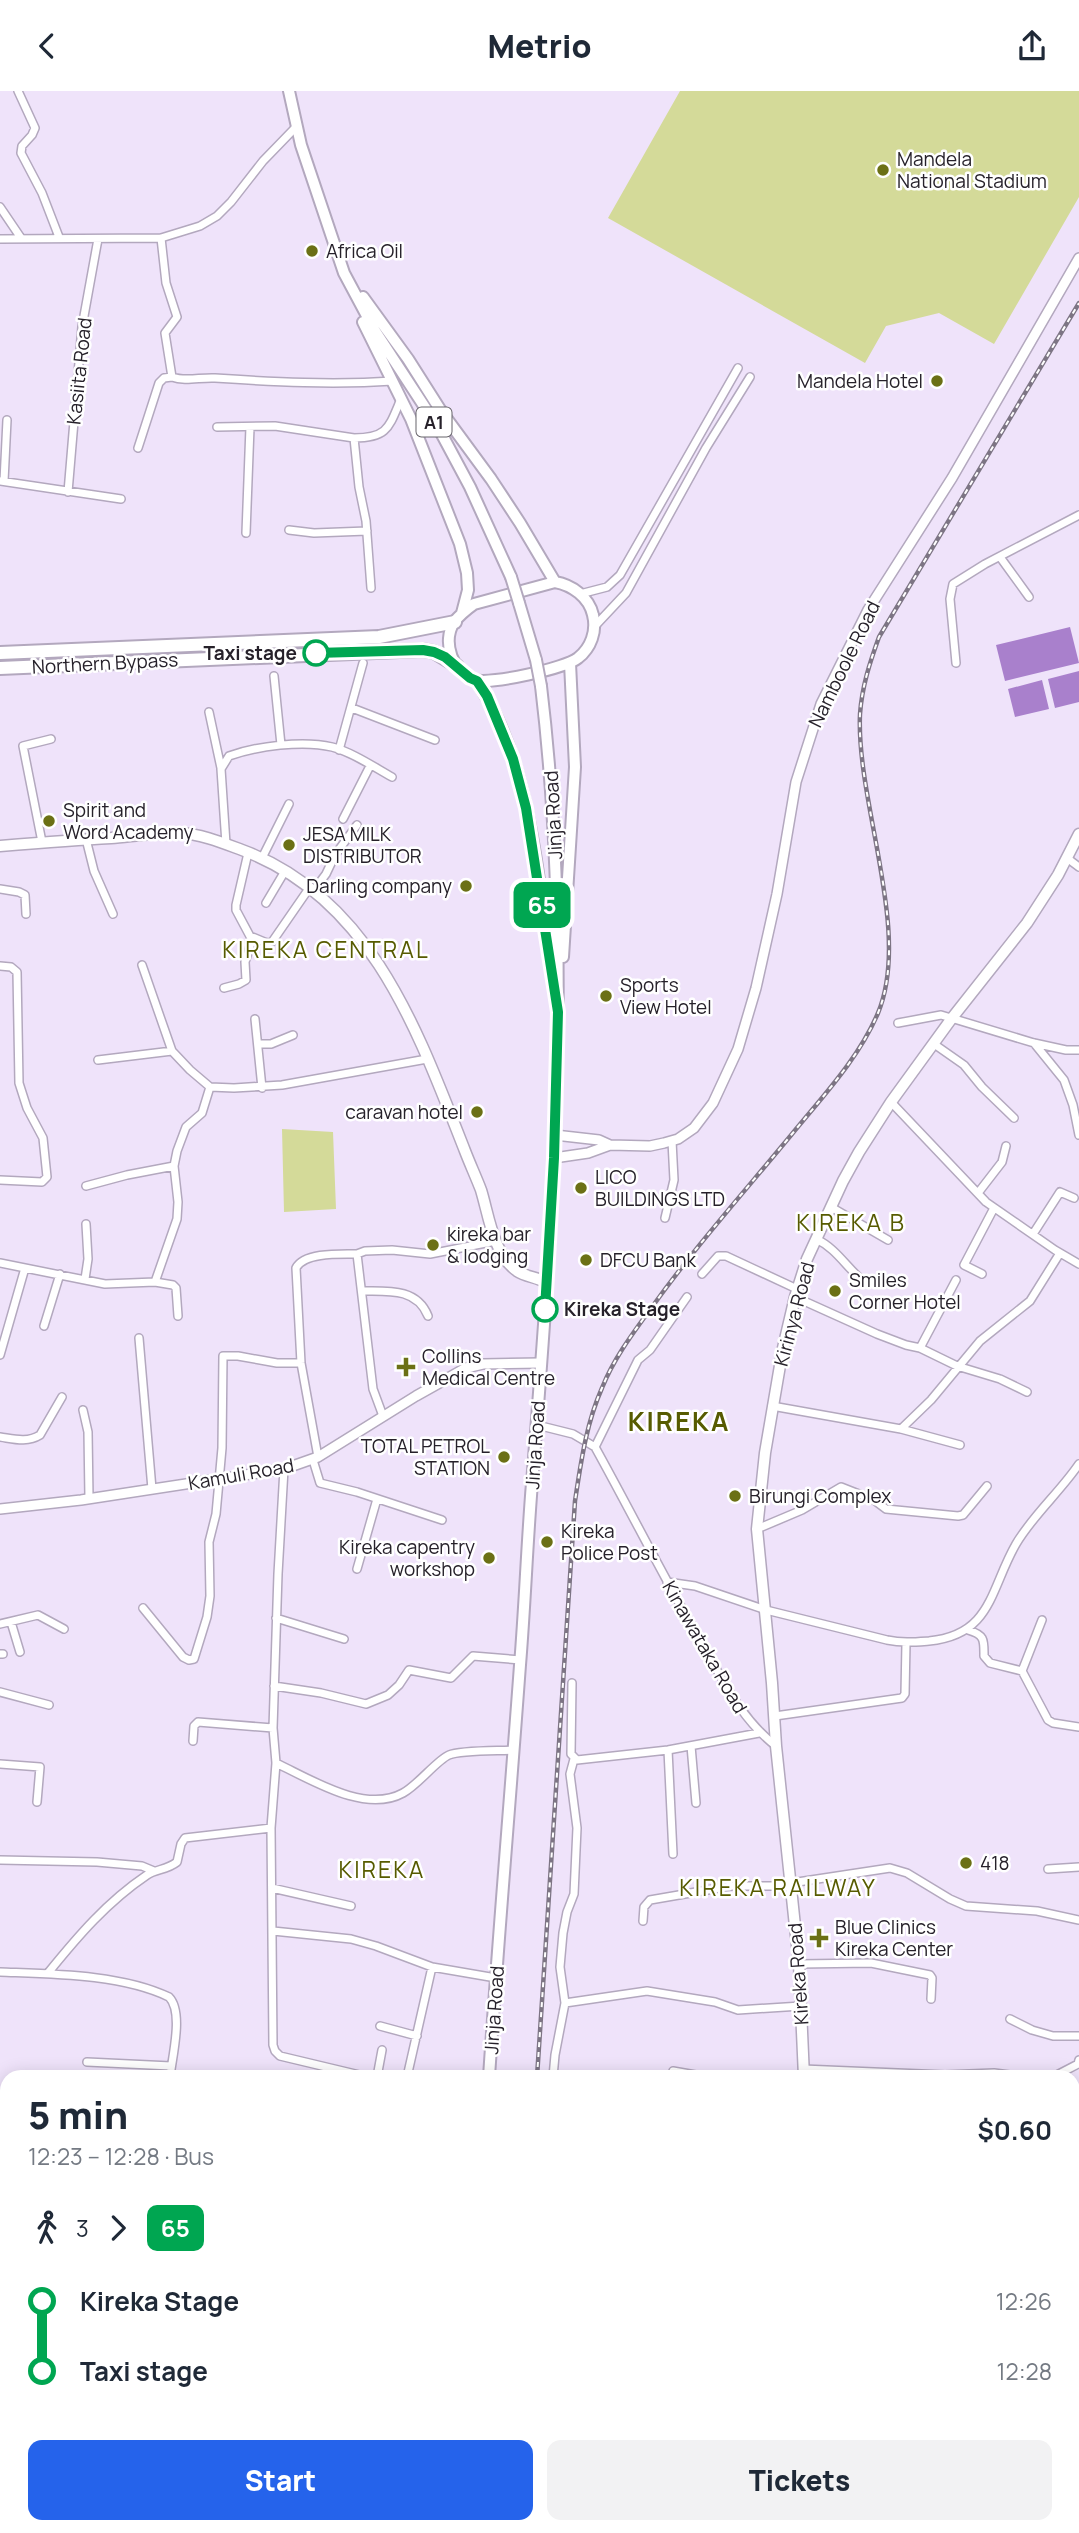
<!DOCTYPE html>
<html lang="en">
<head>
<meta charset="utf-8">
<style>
	body { margin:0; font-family:Manrope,sans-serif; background:#f2f2f3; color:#1f2937; height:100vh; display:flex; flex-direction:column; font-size:26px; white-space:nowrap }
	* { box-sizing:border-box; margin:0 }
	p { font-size:23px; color:#747a83 }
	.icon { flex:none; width:38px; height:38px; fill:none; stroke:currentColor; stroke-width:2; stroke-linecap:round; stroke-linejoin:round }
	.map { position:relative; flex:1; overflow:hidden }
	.drawer { position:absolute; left:0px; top:1979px; width:1080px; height:464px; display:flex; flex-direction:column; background:#fff; border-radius:21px 21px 0 0; box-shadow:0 4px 18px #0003 }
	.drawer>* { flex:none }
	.badge { padding:0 14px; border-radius:10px; font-size:24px; line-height:46px }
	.map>.badge { position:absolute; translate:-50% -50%; box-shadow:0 0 0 4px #fff }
	.legs { display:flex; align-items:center; gap:10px; height:77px; padding:0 28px; font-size:23px }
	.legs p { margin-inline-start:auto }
	.headline { display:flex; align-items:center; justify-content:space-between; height:119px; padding:0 28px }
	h1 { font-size:38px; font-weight:800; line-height:52px }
	.button { display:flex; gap:14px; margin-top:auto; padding:14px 28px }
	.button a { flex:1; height:80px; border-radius:14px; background:#2563eb; color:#fff; font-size:28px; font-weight:800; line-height:80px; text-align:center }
	.button a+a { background:#f2f2f3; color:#1f2937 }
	ul { padding:0 28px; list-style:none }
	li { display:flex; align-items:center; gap:24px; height:70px; font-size:26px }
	li i { display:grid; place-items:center; width:10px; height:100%; margin:0 9px; background:currentColor }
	li i::after { content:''; width:18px; height:18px; margin:-9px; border:5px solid; border-radius:50%; background:#fff }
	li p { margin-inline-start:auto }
	li:first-child i { background:linear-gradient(#0000 50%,currentColor 0) }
	li:last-child i { background:linear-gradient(currentColor 50%,#0000 0) }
	header { display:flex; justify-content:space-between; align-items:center; height:91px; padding:0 28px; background:#fff; font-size:32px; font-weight:800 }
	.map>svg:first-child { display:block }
	.green { fill:#d4da99 }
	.water { fill:#a980cc }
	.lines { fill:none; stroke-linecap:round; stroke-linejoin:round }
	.minor-casing { stroke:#b3a8be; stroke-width:10 }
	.tertiary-casing { stroke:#b3a8be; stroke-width:12 }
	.secondary-casing { stroke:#b3a8be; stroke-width:13 }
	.trunk-casing { stroke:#b3a8be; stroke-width:14 }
	.motorway-casing { stroke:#b3a8be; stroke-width:16 }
	.minor { stroke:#fff; stroke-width:7 }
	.tertiary { stroke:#fff; stroke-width:9 }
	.secondary { stroke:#fff; stroke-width:10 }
	.trunk { stroke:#fff; stroke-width:10 }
	.motorway { stroke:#fff; stroke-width:12 }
	.rail-casing { stroke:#7d7584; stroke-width:4.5 }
	.rail { stroke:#fff; stroke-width:2; stroke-dasharray:5; stroke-linecap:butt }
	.trunk-bridge-casing { stroke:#b3a8be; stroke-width:14; stroke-linecap:butt }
	.trunk-bridge { stroke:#fff; stroke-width:10 }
	.line-1-casing { stroke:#fff; stroke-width:16 }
	.line-1 { stroke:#00a651; stroke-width:10 }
	.poi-dot { fill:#6b7015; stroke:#fff; stroke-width:2.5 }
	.stop-1-dot { fill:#fff; stroke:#00a651; stroke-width:3.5 }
	.labels { text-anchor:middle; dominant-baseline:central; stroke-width:5; stroke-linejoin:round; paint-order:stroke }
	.shield { fill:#fff; stroke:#67646a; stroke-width:2 }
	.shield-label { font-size:18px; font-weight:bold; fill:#26212a }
	.poi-label { font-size:19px; fill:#26212a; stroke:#fff; text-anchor:start }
	.street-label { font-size:19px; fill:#26212a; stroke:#fff }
	.stop-label { font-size:19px; font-weight:bold; fill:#26212a; stroke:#fff; text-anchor:end }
	.quarter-label { font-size:23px; letter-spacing:2px; fill:#575b01; stroke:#fff }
	.district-label { font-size:26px; font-weight:bold; letter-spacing:2px; fill:#575b01; stroke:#fff }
</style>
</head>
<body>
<header><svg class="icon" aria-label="back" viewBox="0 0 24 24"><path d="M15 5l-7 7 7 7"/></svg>Metrio<svg class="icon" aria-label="share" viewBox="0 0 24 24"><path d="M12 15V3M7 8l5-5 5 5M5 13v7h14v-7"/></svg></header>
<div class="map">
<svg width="1079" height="2442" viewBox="0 0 1079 2442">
	<rect width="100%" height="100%" fill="#efe3fa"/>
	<path class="green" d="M680 0H1079V106L994 253 939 222 886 235 865 272 608 127Z
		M282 1038 333 1041 336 1118 284 1121Z"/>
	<path class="water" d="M1070 536 1079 572 1005 590 996 554Z
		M1079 580V611L1055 617 1048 588Z
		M1042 589 1049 618 1015 626 1008 598Z"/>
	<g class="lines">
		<g class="minor-casing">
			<path id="minor" d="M18 0 35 37 32 44 22 55 21 62 42 102 59 146
				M0 116 21 147
				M161 147 166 192 177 226 165 242 172 286C185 291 201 286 215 287 275 291 333 294 393 290
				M0 148 161 147 200 135 217 125 231 111 263 70 295 37
				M217 336 275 335 354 347
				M138 357 159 292 164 287 172 286
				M0 390 121 408
				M4 390 7 329
				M68 401 82 236 98 148
				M289 439 314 442 367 440
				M246 442 250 336
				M1000 466 1029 506
				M371 497 366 430 359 396 354 347C388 347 389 336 401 308
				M580 503 607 496 620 484 738 277
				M595 535 626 502 706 357 750 286
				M956 572 950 508 953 493 985 473 1079 424
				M274 585 281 654
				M352 617 435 649
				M209 621 221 677
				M339 659 363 572
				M343 728 370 675
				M86 748 94 780 113 823
				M42 751 23 655 51 648
				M226 753 221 678 229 665C257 655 303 649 332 656 352 661 374 676 392 686
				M262 767 289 713
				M1067 767 1079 776
				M0 798 19 801 25 804 26 823
				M314 799 326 783 335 764 357 734
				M266 812 285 780
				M250 845 267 852 272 851 310 796
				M142 874 172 960
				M0 875 11 876 17 881 19 992 27 1017 43 1047 47 1086 42 1091 0 1089
				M224 897 239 893 246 889 245 871 252 849 236 819V814L248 762
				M255 928 262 997
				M898 932 941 924 1034 952 1066 959H1079
				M1034 952 1064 989 1073 1014 1079 1044
				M258 953H271L293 944
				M934 953 964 974 982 996 1014 1027
				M98 969 172 960 190 979 210 996 234 997 282 994 427 968
				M891 1011 986 1111 1055 1159 1079 1173
				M86 1095 127 1084 174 1075
				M978 1102 1002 1071 1006 1055
				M831 1116 888 1149
				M665 1127 674 1089 672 1050
				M1033 1143 1060 1101 1074 1107
				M816 1148C836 1157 847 1177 864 1191
				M0 1172 105 1193 155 1191 177 1128 178 1111 174 1075 177 1060 186 1036 202 1022 210 996
				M702 1183 718 1165H726L797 1198
				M982 1183 964 1174 994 1117
				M85 1188 88 1168 86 1133
				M155 1191 173 1194 176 1197 178 1225
				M362 1200C388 1200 417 1197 428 1225
				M795 1206 877 1243 906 1254 920 1257 957 1275 1000 1288 1027 1301
				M44 1235 60 1183
				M139 1247 152 1398
				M920 1257 956 1189
				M0 1264 25 1177
				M466 1277 469 1291
				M772 1315 901 1338 960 1354
				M83 1319 88 1341 89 1407
				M383 1325 373 1298 357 1163 365 1160 392 1159 430 1163 496 1150
				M537 1334 573 1343 595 1356C631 1421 664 1487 701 1551 723 1589 741 1628 776 1655
				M901 1338 931 1309 980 1250 1030 1210 1060 1162
				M0 1346C14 1348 27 1352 40 1344L62 1306
				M595 1356 638 1269 650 1259 687 1206
				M318 1366 301 1272 296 1177C304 1161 341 1163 357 1163
				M313 1369 320 1392 357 1401 442 1429
				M284 1378 278 1483 273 1637 276 1672 271 1737 273 1954 275 1960 280 1965 368 1986
				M757 1438 802 1419 841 1396 874 1409 886 1418 958 1425 963 1424 987 1395
				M357 1478 377 1408
				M667 1491 695 1495 766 1519 887 1549C902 1552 914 1551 929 1550 992 1544 990 1498 1016 1453 1033 1424 1060 1401 1079 1373
				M143 1517 183 1566 189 1569 194 1568 207 1526 210 1505 209 1451 216 1423 222 1357 223 1265H238L277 1272H301
				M276 1527 344 1548
				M11 1531 20 1561
				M0 1533 38 1524 64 1538
				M968 1539C985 1544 984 1549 984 1565L990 1572 1022 1580 1042 1529
				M0 1563H3
				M1022 1580 1048 1629 1053 1632 1079 1636
				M572 1592 571 1663 577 1669 668 1659 759 1642
				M274 1595 321 1602 366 1613 388 1604 399 1594 409 1579 451 1587 473 1565 521 1569
				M0 1601 49 1614
				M775 1625 902 1607 905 1603 906 1552
				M193 1650 194 1635 198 1631 273 1637
				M691 1655 696 1712
				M668 1659 673 1763
				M276 1672C312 1689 365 1723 403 1702 418 1694 437 1669 449 1664 461 1659 499 1660 514 1659
				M0 1673 40 1676 37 1711
				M0 1769 97 1771 142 1775 154 1780
				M1048 1778 1079 1776
				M791 1792 890 1777 907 1782 950 1808 966 1815 1037 1820 1079 1829
				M272 1797 351 1815
				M643 1830 644 1816 650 1809 731 1795H791
				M273 1840 351 1848 376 1855 432 1876 496 1887
				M799 1873 871 1872 930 1884 932 1887 931 1908
				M0 1881C52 1883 121 1883 169 1906 184 1921 172 1966 170 1986
				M48 1882C78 1845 107 1811 147 1784 156 1778 167 1779 177 1771L181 1753 185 1747 271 1737
				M565 1912 647 1900 715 1911 738 1919 801 1915
				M1010 1928 1032 1939 1053 1945H1079
				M380 1935 417 1945
				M87 1971 171 1975
				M803 1978 945 1984 994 1982 1025 1986
				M673 1980 707 1986
				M377 1986 382 1959
				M407 1986 432 1876
				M553 1986 555 1964 565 1912 560 1876 563 1842 567 1821 574 1803 577 1737 570 1683 574 1668
				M1053 1986 1078 1973 1079 1969
				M0 2060 7 2062
				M1073 2083 1079 2085
				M0 2128 7 2130
				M0 2160 7 2161
				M0 2232 7 2231
				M1073 2247 1079 2246
				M1073 2383 1079 2380
				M579 2436 581 2442
				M709 2436 711 2442
				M41 2442 43 2436
				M681 2442 694 2436
				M968 2442 979 2436"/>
		</g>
		<g class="tertiary-casing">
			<path id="tertiary" d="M555 1044 599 1049 610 1054 650 1055 664 1052 678 1048 694 1037 713 1012 738 958 756 897 777 803 796 691 821 613 868 519 952 387 1079 167
				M554 1067 588 1062 610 1054
				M0 1418 81 1409 284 1378 318 1366 416 1305 466 1277 483 1273 541 1272"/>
		</g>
		<g class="secondary-casing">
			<path id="secondary" d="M0 755C37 752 74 749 111 747 134 745 158 741 180 742 201 743 223 752 242 759 372 807 418 941 465 1060 470 1073 476 1086 481 1099 489 1125 493 1163 517 1180 526 1186 537 1186 547 1192
				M804 1986 799 1873 776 1655 772 1592 757 1438 765 1362 783 1257 795 1206 807 1168 843 1090 859 1061 891 1011 952 927 1027 832 1058 784 1079 743
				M828 2436 829 2442"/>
		</g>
		<g class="trunk-casing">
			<path id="trunk" d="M289 0 301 54 344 182 375 240 439 338 470 396 511 486
				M363 206 408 268 441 320 491 388 520 432 555 491
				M363 231 411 328 460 453 467 482 468 499 462 522
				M555 491C572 494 589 506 593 524 597 540 591 557 578 567 566 577 490 594 475 589 452 582 442 551 454 531 459 525 467 518 474 513Z
				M519 512 536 569
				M477 591C531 671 537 787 552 880
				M563 866 575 676 570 572
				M489 1986C498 1849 510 1711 520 1574 525 1513 527 1453 532 1392 553 1127 573 860 541 595
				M475 2436V2442"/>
		</g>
		<g class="motorway-casing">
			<path id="motorway" d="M0 562 379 546 455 531
				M0 577 423 559 434 561 457 575"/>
		</g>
		<use href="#minor" class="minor"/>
		<use href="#tertiary" class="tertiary"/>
		<use href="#secondary" class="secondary"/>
		<use href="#trunk" class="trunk"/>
		<use href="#motorway" class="motorway"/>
		<g class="rail-casing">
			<path id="rail" d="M537 1986 575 1410C581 1371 586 1333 602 1297 614 1267 633 1242 652 1216 695 1156 745 1100 792 1043 823 1005 859 967 878 922 912 840 856 712 860 623 862 595 870 571 879 546L1079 212
				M581 2436 583 2442"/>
		</g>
		<use href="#rail" class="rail"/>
		<g class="trunk-bridge-casing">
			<path id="trunk-bridge" d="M511 486 519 512
				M536 569 541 595"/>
		</g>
		<use href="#trunk-bridge" class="trunk-bridge"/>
	</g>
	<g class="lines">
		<g class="line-1-casing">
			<path id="line-1" d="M316 562 423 559 434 561 445 566 470 587 477 590 487 605 513 668 526 717 558 921 554 1067 545 1218"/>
		</g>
		<use href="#line-1" class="line-1"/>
	</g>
	<g class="poi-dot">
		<circle cx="883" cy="79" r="7"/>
		<circle cx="312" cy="160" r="7"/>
		<circle cx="937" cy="290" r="7"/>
		<circle cx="49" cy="730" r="7"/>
		<circle cx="289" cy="754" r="7"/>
		<circle cx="466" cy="795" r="7"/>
		<circle cx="606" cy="905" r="7"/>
		<circle cx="477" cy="1021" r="7"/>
		<circle cx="581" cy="1097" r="7"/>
		<circle cx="433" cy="1154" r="7"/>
		<circle cx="586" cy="1169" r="7"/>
		<circle cx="835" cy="1200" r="7"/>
		<path d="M402.5 1265.5h7v7h7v7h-7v7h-7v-7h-7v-7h7z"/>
		<circle cx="504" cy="1366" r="7"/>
		<circle cx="735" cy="1405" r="7"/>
		<circle cx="547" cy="1451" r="7"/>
		<circle cx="489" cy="1467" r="7"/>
		<circle cx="966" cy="1772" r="7"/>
		<path d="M815.5 1836.5h7v7h7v7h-7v7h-7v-7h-7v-7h7z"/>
	</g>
	<g class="stop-1-dot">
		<circle cx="316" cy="562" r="12"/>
		<circle cx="545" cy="1218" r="12"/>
	</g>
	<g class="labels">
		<rect class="shield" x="416.5" y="316.5" width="35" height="29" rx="5"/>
		<g class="shield-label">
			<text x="434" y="331">A1</text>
		</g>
		<g class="poi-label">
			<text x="897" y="68">Mandela<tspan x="897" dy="22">National Stadium</tspan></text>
			<text x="326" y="160">Africa Oil</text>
			<text x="923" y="290" text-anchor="end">Mandela Hotel</text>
			<text x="63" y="719">Spirit and<tspan x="63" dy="22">Word Academy</tspan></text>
			<text x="303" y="743">JESA MILK<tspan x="303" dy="22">DISTRIBUTOR</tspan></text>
			<text x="452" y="795" text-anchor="end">Darling company</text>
			<text x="620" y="894">Sports<tspan x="620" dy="22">View Hotel</tspan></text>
			<text x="463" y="1021" text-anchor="end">caravan hotel</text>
			<text x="595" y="1086">LICO<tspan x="595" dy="22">BUILDINGS LTD</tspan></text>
			<text x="447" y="1143">kireka bar<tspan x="447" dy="22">&amp; lodging</tspan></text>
			<text x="600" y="1169">DFCU Bank</text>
			<text x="849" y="1189">Smiles<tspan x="849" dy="22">Corner Hotel</tspan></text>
			<text x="422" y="1265">Collins<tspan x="422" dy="22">Medical Centre</tspan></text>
			<text x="490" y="1355" text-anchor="end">TOTAL PETROL<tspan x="490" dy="22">STATION</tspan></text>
			<text x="749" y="1405">Birungi Complex</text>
			<text x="561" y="1440">Kireka<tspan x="561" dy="22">Police Post</tspan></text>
			<text x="475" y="1456" text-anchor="end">Kireka capentry<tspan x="475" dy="22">workshop</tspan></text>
			<text x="980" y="1772">418</text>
			<text x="835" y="1836">Blue Clinics<tspan x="835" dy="22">Kireka Center</tspan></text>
		</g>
		<g class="street-label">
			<text transform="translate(79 280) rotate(-84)">Kasiita Road</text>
			<text transform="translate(105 572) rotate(-3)">Northern Bypass</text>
			<text transform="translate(844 573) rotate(-64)">Namboole Road</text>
			<text transform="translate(553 724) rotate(-93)">Jinja Road</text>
			<text transform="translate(794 1223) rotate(-75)">Kirinya Road</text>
			<text transform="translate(535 1354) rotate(-86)">Jinja Road</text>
			<text transform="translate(241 1383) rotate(-10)">Kamuli Road</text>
			<text transform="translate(705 1556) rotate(60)">Kinawataka Road</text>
			<text transform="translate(798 1883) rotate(-94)">Kireka Road</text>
			<text transform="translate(494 1919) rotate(-86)">Jinja Road</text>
		</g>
		<g class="stop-label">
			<text x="297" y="562">Taxi stage</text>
			<text x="564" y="1218" text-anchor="start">Kireka Stage</text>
		</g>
		<g class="quarter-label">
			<text x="326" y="858">KIREKA CENTRAL</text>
			<text x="851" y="1131">KIREKA B</text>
			<text x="382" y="1778">KIREKA</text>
			<text x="778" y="1796">KIREKA RAILWAY</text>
		</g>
		<g class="district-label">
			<text x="679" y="1330">KIREKA</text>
		</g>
	</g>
</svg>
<b class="badge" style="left:542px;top:814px;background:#00a651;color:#fff">65</b>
<section class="drawer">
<div class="headline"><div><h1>5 min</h1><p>12:23 – 12:28 · Bus</p></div><b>$0.60</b></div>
<div class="legs"><svg class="icon" aria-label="walk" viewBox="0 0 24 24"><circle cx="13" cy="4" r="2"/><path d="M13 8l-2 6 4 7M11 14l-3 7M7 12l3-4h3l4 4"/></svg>3<svg class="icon" aria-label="forward" viewBox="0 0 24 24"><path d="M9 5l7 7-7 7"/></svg><b class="badge" style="background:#00a651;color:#fff">65</b></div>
<ul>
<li><i style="color:#00a651"></i><b>Kireka Stage</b><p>12:26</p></li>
<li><i style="color:#00a651"></i><b>Taxi stage</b><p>12:28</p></li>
</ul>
<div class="button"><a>Start</a><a>Tickets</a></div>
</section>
</div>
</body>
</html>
